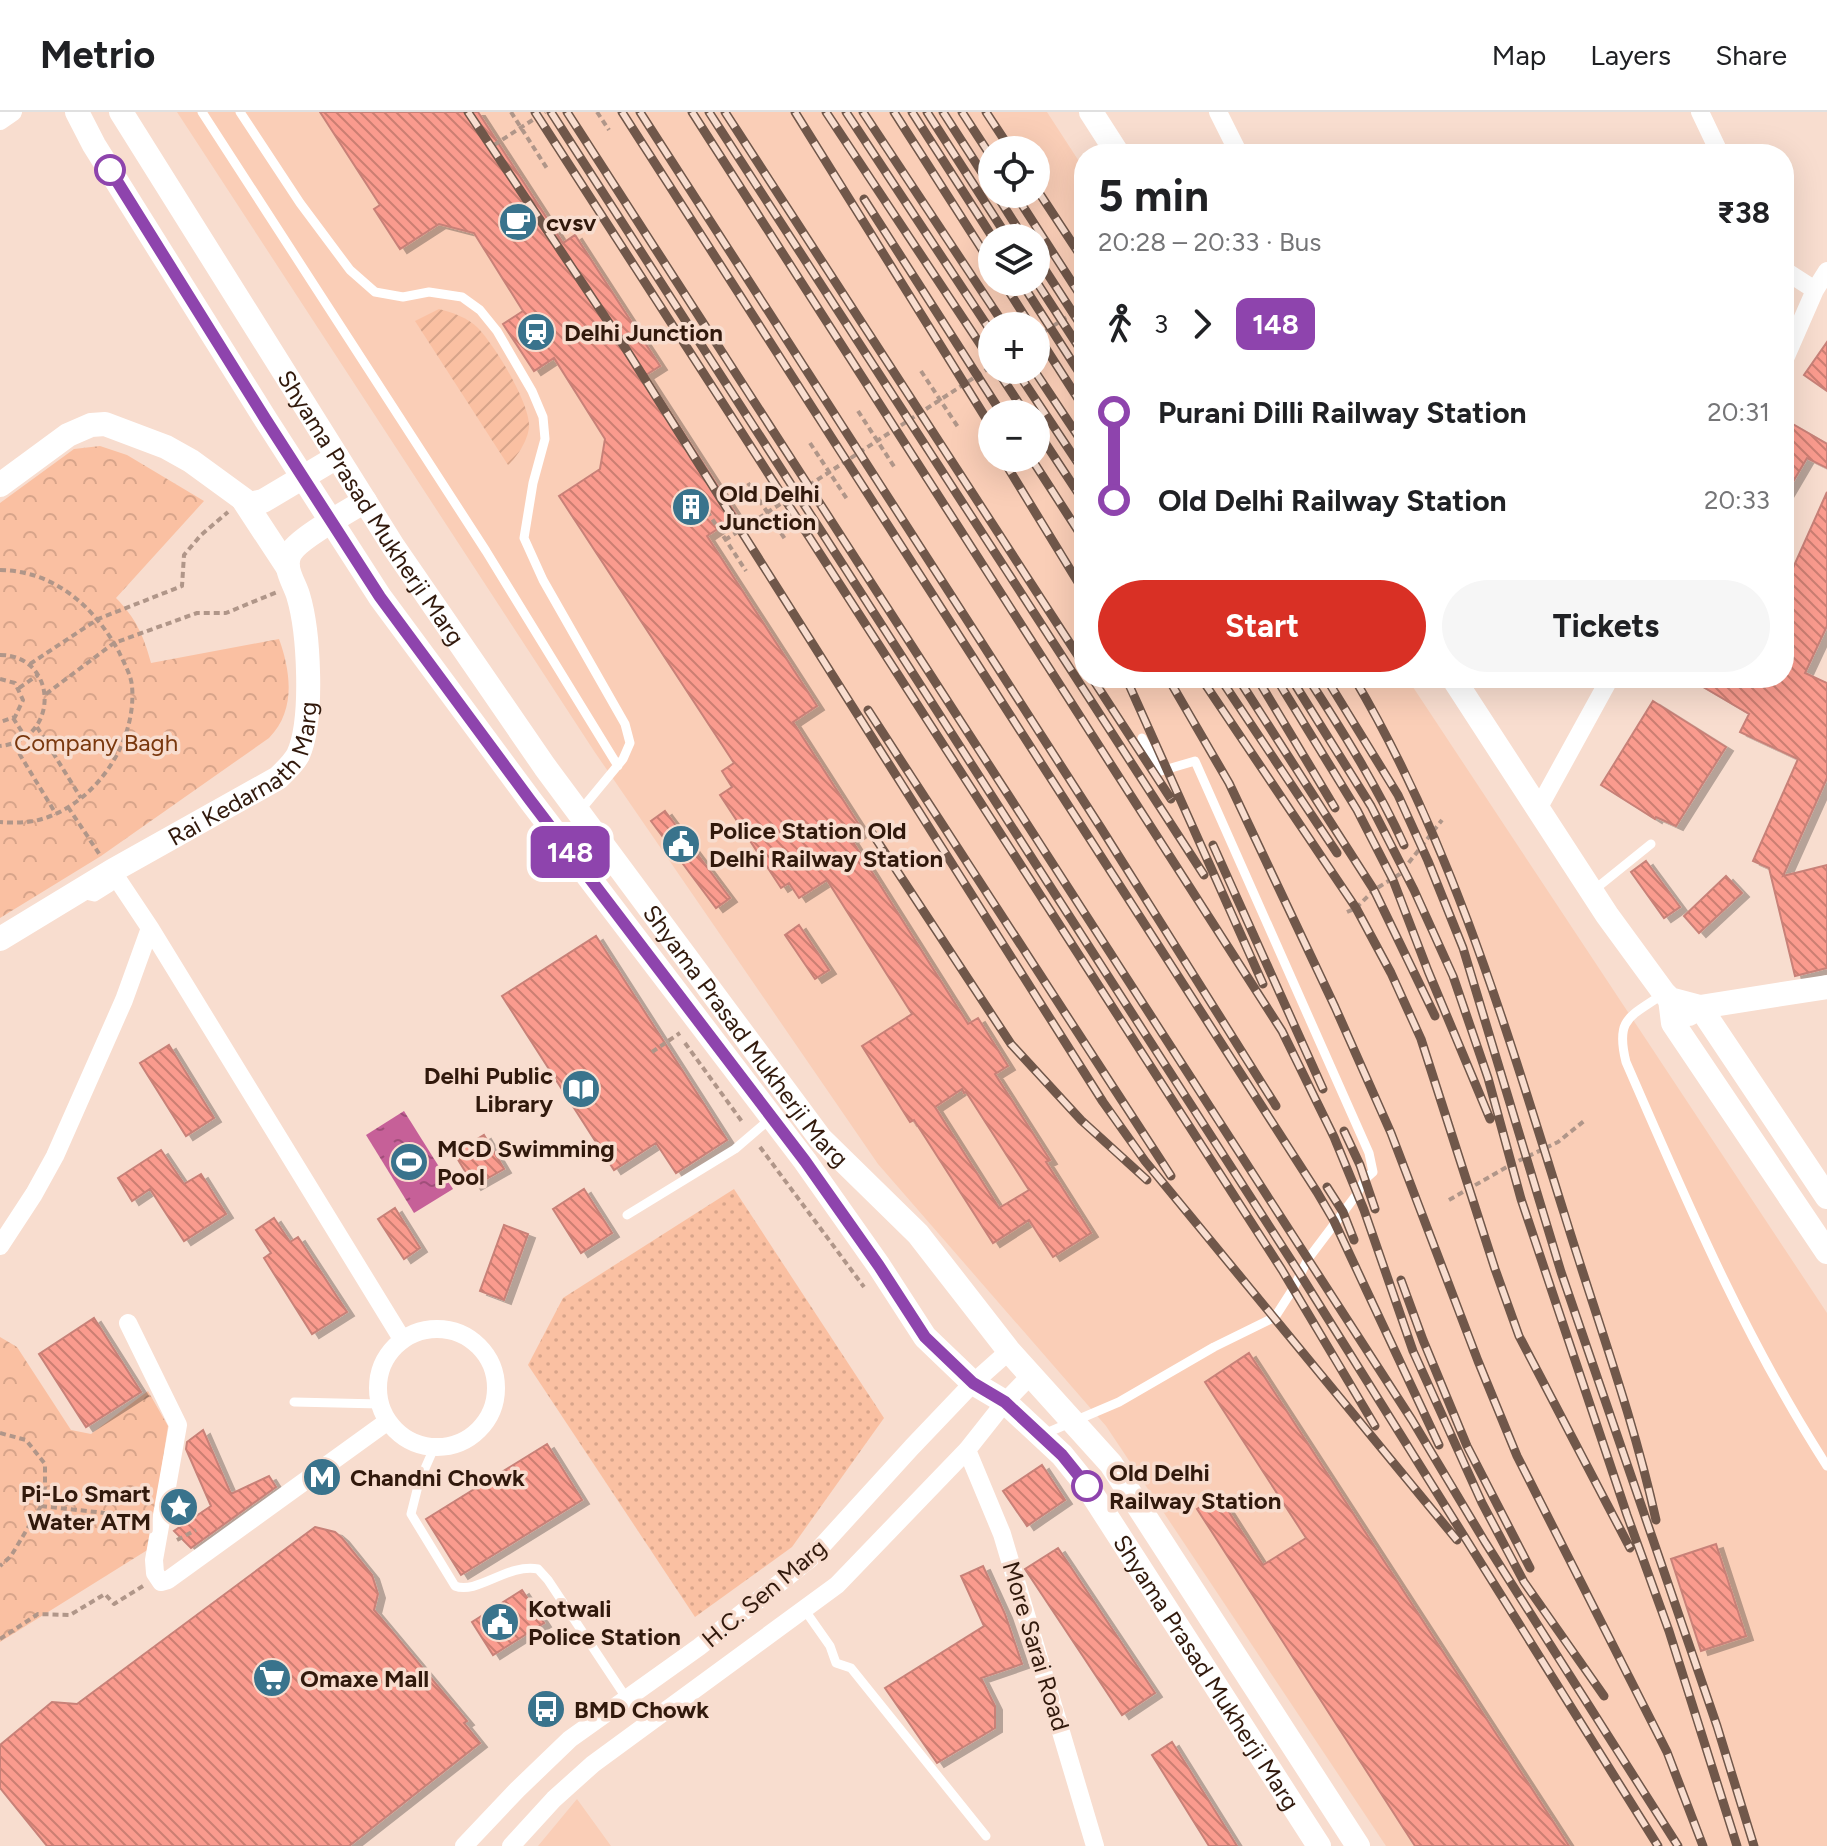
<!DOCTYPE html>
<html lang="en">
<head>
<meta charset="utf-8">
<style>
	body { margin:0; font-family:Figtree,sans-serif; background:#f6f6f6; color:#202124; height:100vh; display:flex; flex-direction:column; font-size:30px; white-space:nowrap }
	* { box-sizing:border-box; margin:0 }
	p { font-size:26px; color:#757577 }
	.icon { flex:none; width:44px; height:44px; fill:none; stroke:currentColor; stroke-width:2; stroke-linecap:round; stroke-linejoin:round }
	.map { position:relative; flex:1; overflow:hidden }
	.drawer { position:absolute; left:1074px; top:32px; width:720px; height:544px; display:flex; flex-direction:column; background:#fff; border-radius:32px; box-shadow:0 8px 32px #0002 }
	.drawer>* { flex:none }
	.badge { padding:0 16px; border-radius:12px; font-size:28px; line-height:52px }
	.tools { position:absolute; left:978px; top:24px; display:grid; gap:16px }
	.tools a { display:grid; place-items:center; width:72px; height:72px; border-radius:50%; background:#fff; box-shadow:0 8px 32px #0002; font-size:40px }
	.map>.badge { position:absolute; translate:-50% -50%; box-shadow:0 0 0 4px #fff }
	.legs { display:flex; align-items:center; gap:12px; height:88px; padding:0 24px; font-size:26px }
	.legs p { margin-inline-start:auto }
	.summary { display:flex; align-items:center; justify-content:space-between; height:136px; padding:0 24px }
	h1 { font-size:44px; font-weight:700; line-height:60px }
	.cta { display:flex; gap:16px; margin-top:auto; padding:16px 24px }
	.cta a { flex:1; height:92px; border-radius:48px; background:#d93025; color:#fff; font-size:32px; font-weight:700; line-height:92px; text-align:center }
	.cta a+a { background:#f6f6f6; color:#202124 }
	ul { padding:0 24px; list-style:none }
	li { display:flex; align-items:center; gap:28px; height:88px; font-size:30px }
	li i { display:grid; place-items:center; width:12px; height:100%; margin:0 10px; background:currentColor }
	li i::after { content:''; width:20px; height:20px; margin:-10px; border:6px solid; border-radius:50%; background:#fff }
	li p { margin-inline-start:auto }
	li:first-child i { background:linear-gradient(#0000 50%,currentColor 0) }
	li:last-child i { background:linear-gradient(currentColor 50%,#0000 0) }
	header { display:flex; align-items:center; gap:48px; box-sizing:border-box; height:112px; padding:0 40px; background:#fff; border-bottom:2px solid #e0e0e0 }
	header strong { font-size:38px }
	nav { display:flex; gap:44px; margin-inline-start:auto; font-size:28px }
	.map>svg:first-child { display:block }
	.built { fill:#faceb7; fill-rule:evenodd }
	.grass { fill:url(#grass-dots) }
	.park { fill:url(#park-crowns) }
	.garden { fill:url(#garden-furrows) }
	.water { fill:url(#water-ripples) }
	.building { fill:url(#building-back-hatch); stroke:#c88178; stroke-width:2; fill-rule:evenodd; filter:url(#shadow) }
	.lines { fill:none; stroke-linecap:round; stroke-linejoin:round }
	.path { stroke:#b09689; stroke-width:4; stroke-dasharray:6 4; stroke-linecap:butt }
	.lane { stroke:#fff; stroke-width:9 }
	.street { stroke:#fff; stroke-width:18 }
	.secondary { stroke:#fff; stroke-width:24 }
	.rail-casing { stroke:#70574a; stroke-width:9 }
	.rail { stroke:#f8ddcf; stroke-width:6; stroke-dasharray:18; stroke-linecap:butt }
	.line-1-casing { stroke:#fff; stroke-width:18 }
	.line-1 { stroke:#8e44ad; stroke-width:12 }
	.stop-1-dot { fill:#fff; stroke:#8e44ad; stroke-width:4 }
	.labels { text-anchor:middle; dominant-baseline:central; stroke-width:7; stroke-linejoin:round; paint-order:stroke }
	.poi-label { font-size:24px; font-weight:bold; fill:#31190c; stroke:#f8ddcf; text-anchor:start }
	.street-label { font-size:24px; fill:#31190c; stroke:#f8ddcf }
	.park-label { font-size:24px; fill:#7a380e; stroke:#f8ddcf }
	.stop-label { font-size:24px; font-weight:bold; fill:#31190c; stroke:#f8ddcf; text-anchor:start }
</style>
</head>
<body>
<header>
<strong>Metrio</strong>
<nav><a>Map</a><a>Layers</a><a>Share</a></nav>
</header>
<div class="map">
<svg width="1827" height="1734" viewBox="0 0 1827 1734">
	<defs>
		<pattern id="grass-dots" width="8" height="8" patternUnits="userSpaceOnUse" patternTransform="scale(2)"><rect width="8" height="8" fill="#fac0a2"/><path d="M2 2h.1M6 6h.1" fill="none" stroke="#d7a48a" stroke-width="1.8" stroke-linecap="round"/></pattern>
		<pattern id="park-crowns" width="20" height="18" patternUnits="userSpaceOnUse" patternTransform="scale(2)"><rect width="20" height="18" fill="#fac0a2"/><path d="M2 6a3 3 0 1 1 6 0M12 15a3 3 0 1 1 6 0" fill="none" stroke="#d7a48a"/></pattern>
		<pattern id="garden-furrows" width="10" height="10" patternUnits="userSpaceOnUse" patternTransform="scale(2)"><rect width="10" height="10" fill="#fac0a2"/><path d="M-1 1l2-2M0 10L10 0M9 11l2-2" fill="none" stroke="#d7a48a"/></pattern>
		<pattern id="water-ripples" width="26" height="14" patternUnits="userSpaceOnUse" patternTransform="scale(2)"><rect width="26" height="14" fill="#c66098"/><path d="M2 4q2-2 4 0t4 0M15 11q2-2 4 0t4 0" fill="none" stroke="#a14e7a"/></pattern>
		<pattern id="building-back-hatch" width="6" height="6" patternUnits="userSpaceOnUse" patternTransform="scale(2)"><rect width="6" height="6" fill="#fa9b8e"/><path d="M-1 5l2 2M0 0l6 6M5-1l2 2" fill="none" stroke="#cb7e72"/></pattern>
		<filter id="shadow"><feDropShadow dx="7" dy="4" stdDeviation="0" flood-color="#0004"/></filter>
	</defs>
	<rect width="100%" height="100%" fill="#f8ddcf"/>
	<path class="built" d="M177 0H1047L1084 57V566H1407L1827 1201V1734H1386L1106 1314 878 1052 594 639ZM992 38H1036V82H992ZM992 126H1036V170H992ZM992 214H1036V258H992ZM992 302H1036V346H992Z
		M577 1687 611 1734H538Z"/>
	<path class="grass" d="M734 1077 884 1306 792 1435 695 1505 528 1253 563 1186Z"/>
	<path class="park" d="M100 334 127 343 204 389 116 486C135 505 144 524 151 551L279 527C291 560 296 599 269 626L101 744 0 806V391L74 337Z
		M0 1225 17 1235 71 1318 91 1322 148 1279 168 1314 149 1437 0 1530Z"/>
	<path class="garden" d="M439 197C453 201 467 205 478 216 495 234 530 291 529 315 528 328 517 345 508 353L415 209Z"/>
	<path class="water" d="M404 999 453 1077 414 1101 366 1023Z"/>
	<path class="building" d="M320 0H478L563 131 575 123 660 254 646 263 737 404 707 424 817 594 793 610 863 719 851 727 968 912 978 906 1008 954 995 962 1050 1048 1046 1050 1091 1121 1053 1145 1029 1108 993 1131 914 1008 910 1010 862 934 912 902 827 768 799 786 789 771 781 776 720 683 732 675 722 659 734 651 559 384 600 357 605 327 554 246 534 259 503 212 523 199 474 121 439 112 400 137 374 97 380 93ZM962 977 964 981 966 980 1029 1078 999 1096 935 995Z
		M1827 230V279L1804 263Z
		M1784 307 1827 332V356L1807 346 1784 385Z
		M1827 380V514L1805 561 1827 571V666L1783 764 1827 753V856L1795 864 1769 756 1753 749 1798 647 1740 620 1749 602 1688 566H1784V476Z
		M1653 589 1726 635 1676 714 1656 705 1655 707 1601 673Z
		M665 699 730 786 716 796 651 709Z
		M1646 749 1680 795 1664 806 1631 760Z
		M1726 764 1742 781 1699 821 1684 804Z
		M799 813 829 858 815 867 785 823Z
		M596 824 727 1028 676 1061 656 1031 614 1058 502 884Z
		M169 933 214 1006 186 1024 140 951Z
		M484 1023 504 1057 474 1074 454 1041Z
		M161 1038 184 1072 201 1062 226 1102 184 1129 150 1077 132 1089 118 1066Z
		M584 1077 612 1121 581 1141 553 1097Z
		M395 1096 420 1136 404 1147 378 1107Z
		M274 1106 290 1130 298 1125 347 1200 312 1222 264 1146 271 1141 256 1118Z
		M504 1113 528 1122 504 1188 480 1179Z
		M94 1206 141 1280 86 1315 39 1242Z
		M1249 1241 1569 1734H1415L1197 1397 1218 1383 1263 1453 1306 1426 1205 1270Z
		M203 1318 231 1382 269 1364 276 1375 191 1436 174 1419 211 1394 186 1337 187 1330Z
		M547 1332 582 1388 461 1463 426 1407Z
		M1042 1353 1065 1388 1027 1414 1003 1379Z
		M315 1415 335 1420 342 1426 372 1463 378 1482 374 1498 467 1609 464 1611 480 1631 349 1734H47L0 1676V1633L52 1590 77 1592Z
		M1716 1432 1746 1524 1701 1539 1671 1447Z
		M1058 1436 1155 1581 1122 1603 1025 1457Z
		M983 1454 1005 1502 1022 1552 981 1566 995 1594V1616L937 1651 885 1576 984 1514 961 1464Z
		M522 1478 544 1511 493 1543 472 1510Z
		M1172 1630 1237 1734H1209L1152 1643Z"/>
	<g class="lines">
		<path class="path" d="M511 0 548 58
			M597 0 609 18
			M494 33 545 0
			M1036 225 1084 194
			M921 259 958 315
			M858 299 895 356
			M810 331 847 387
			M748 371 785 427
			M707 399 746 459
			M725 428 992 254
			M0 458C54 459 94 494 119 540 124 551 131 563 132 574 137 630 96 691 42 707 29 711 14 711 0 710
			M0 543C58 543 61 628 0 634
			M30 552 98 507 182 474 184 443 201 423 228 400
			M0 567 15 571 23 588 15 605 0 610
			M19 576 38 563
			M46 582 114 531 197 501H226L277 480
			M13 606 26 626
			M37 615 81 686
			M14 633 56 702
			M68 695 100 743
			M1347 800 1356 796 1374 778 1400 762 1442 708
			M685 931 743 1011
			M652 940 680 921
			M760 1035 864 1175
			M1449 1088 1512 1052 1558 1030 1584 1009
			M0 1321 26 1328 45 1352V1375L41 1394 11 1444 0 1454
			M41 1394 142 1405
			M177 1428 196 1418
			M0 1527 38 1502 70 1503 105 1482 114 1492 143 1474"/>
		<path class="lane" d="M202 0 486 439 618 654
			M240 0 300 91 350 158 375 180 403 185 429 180 462 185 480 198 497 219 532 279 543 305 545 327 533 371 524 426 543 468 625 612 630 631 623 647 580 699
			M1594 778 1651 732
			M82 782 95 785 111 775 112 762
			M1663 882C1630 905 1615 906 1626 950 1686 1088 1745 1227 1827 1354
			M627 1103 735 1037 770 1007
			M294 1290 380 1292
			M1044 1322 1119 1290 1214 1235 1275 1205 1293 1177 1308 1147 1357 1082 1365 1067 1373 1060 1369 1041 1195 649 1161 659 1142 626
			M434 1336 419 1370 411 1402 455 1474C477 1483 508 1451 538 1457L548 1468 627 1587
			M804 1497 830 1534 836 1551 851 1556 986 1724"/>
		<path class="street" d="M1218 0 1239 42
			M1700 0 1720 42
			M0 9 13 0
			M1784 158 1815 178
			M1784 249 1815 178 1827 159
			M1538 697 1610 566
			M112 759 150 816 402 1227
			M0 1134 34 1082 55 1044 124 888 150 816
			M128 1211 178 1313 154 1448 155 1461 161 1470 168 1468 388 1309
			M378 1276a59 59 0 1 1 118 0a59 59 0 1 1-118 0Z
			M967 1338 1002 1422 1095 1734
			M464 1734 517 1678 570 1627 699 1535 810 1447 912 1335 973 1271 1009 1239
			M511 1734 554 1687 593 1652 837 1473 967 1338 1005 1290 1031 1263"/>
		<g class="secondary">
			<path id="s1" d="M77 0 94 33 266 308 380 485 530 688 805 1049 879 1154 925 1225 973 1271 1005 1290 1062 1343 1087 1374 1319 1734"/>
			<path id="s2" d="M121 0 393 434 545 655 820 1026 918 1122 1009 1239 1111 1352 1358 1734"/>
			<path d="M1091 0 1118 42"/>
			<path d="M0 373 68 323 91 313 105 312 166 335 191 349 250 392 263 389 337 345"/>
			<path d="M244 389 288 456"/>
			<path d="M1453 566 1607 803 1664 881 1670 887 1700 895 1827 1085"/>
			<path id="s3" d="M0 827 112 759 278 666C285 659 293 652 298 643 314 608 309 519 298 483 294 470 283 456 290 442 297 427 349 399 365 389"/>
			<path d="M1670 887 1673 911 1827 1140"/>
			<path d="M1689 902 1700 895 1827 875"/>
		</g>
		<g class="rail-casing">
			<path id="rail" d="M468 0 617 223 1103 990 1145 1049 1457 1428
				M535 0 1282 1158 1375 1314
				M551 0 1300 1162 1658 1734
				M567 0 1412 1308 1485 1430 1678 1734
				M622 0 1317 1080 1334 1109 1439 1333
				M640 0 1101 716 1276 994
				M692 0 1282 919 1334 1025 1364 1098 1413 1239 1482 1391 1524 1470 1604 1584
				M709 0 1204 763
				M725 0 1084 553
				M795 0 992 316
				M826 0 992 250
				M846 0 992 221
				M863 0 1005 214
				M894 0 992 153
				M912 0 993 126
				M927 0 1008 126
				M943 0 992 76
				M962 0 992 46
				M986 0 1011 38
				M1036 76 1084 149
				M996 82 1024 126
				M1015 82 1084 189
				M864 87 1002 302
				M1036 144 1084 218
				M1036 169 1084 243
				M1003 170 1031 214
				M1021 170 1084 268
				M1036 221 1084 296
				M997 258 1026 302
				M1016 258 1084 360
				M1034 258 1084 333
				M1036 317 1084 390
				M1002 346 1084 480
				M1031 346 1084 428
				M1092 566 1171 687
				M1126 566 1263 872
				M1168 566 1229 671 1335 895 1391 1021 1478 1249 1517 1344 1667 1640 1703 1734
				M1201 566 1356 796 1391 861 1421 927 1495 1157 1519 1224 1630 1436
				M1220 566 1337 741
				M1238 566 1374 778 1435 904
				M1257 566 1335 696
				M1276 566 1357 698 1393 768 1428 859 1490 1007
				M1291 566 1371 694 1414 778 1453 864 1488 966 1521 1087 1627 1403 1669 1519 1737 1734
				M1308 566C1343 620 1377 674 1404 733
				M1326 566 1398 683 1428 749 1463 836 1561 1160 1717 1614 1754 1734
				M1354 566C1452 731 1507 919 1564 1101 1595 1202 1633 1304 1656 1408
				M868 598 1171 1064
				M872 721 1011 932 1081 1008 1147 1068
				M1213 733 1323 977
				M1344 1019 1360 1053 1375 1097
				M1327 1075 1343 1100 1354 1128
				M1401 1168 1423 1228 1467 1334 1530 1456"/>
		</g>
		<use href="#rail" class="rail"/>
	</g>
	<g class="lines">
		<g class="line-1-casing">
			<path id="line-1" d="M110 58 266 308 380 485 530 688 805 1049 879 1154 925 1225 973 1271 1005 1290 1062 1343 1087 1374"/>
		</g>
		<use href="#line-1" class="line-1"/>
	</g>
	<defs>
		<g id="cafe-disc" transform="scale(2)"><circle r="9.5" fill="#39738c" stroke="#f8ddcf"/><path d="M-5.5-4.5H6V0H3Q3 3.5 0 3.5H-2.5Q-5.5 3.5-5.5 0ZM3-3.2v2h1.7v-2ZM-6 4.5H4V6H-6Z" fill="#fff"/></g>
		<g id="station-disc" transform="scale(2)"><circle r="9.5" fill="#39738c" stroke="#f8ddcf"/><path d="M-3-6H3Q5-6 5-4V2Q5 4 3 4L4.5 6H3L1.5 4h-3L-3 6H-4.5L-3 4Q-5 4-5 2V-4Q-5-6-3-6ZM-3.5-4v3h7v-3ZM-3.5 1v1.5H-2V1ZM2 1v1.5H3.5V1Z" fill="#fff"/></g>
		<g id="building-disc" transform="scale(2)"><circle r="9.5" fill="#39738c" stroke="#f8ddcf"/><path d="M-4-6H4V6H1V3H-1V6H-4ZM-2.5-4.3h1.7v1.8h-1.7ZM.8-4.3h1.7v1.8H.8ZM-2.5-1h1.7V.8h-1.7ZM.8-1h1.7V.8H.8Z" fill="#fff"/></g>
		<g id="civic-disc" transform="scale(2)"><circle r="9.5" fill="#39738c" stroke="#f8ddcf"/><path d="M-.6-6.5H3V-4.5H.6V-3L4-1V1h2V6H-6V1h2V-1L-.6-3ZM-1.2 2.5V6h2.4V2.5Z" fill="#fff"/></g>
		<g id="library-disc" transform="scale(2)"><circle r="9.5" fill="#39738c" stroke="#f8ddcf"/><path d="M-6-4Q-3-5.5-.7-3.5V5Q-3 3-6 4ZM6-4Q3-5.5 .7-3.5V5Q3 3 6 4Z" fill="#fff"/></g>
		<g id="stadium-disc" transform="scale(2)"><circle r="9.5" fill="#39738c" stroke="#f8ddcf"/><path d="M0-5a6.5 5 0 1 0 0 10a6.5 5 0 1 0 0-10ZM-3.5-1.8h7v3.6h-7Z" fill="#fff"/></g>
		<g id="metro-disc" transform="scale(2)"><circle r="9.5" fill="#39738c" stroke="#f8ddcf"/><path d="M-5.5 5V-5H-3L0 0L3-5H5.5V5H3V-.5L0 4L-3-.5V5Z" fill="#fff"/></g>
		<g id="sight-disc" transform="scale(2)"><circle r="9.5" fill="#39738c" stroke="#f8ddcf"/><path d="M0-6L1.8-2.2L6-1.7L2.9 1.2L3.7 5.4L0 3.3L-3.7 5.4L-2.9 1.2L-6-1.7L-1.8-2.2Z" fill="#fff"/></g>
		<g id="supermarket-disc" transform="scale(2)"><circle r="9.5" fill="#39738c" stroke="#f8ddcf"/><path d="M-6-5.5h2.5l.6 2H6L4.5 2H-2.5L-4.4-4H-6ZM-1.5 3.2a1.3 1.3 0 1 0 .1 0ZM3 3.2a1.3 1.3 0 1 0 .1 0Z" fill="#fff"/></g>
		<g id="bus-disc" transform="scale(2)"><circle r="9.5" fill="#39738c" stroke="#f8ddcf"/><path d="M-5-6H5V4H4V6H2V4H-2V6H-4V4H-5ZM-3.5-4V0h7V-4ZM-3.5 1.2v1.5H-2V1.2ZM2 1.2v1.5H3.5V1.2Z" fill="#fff"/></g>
	</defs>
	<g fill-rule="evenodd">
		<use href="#cafe-disc" x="518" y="110"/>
		<use href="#station-disc" x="536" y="220"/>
		<use href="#building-disc" x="691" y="395"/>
		<use href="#civic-disc" x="681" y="732"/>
		<use href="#library-disc" x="581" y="977"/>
		<use href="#stadium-disc" x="409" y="1050"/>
		<use href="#metro-disc" x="322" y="1365"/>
		<use href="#sight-disc" x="179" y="1395"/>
		<use href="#civic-disc" x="500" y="1510"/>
		<use href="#supermarket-disc" x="272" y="1566"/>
		<use href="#bus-disc" x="546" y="1597"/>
	</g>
	<g class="stop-1-dot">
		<circle cx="110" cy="58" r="14"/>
		<circle cx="1087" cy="1374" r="14"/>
	</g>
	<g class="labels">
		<g class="poi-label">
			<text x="546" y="110">cvsv</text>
			<text x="564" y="220">Delhi Junction</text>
			<text x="719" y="381">Old Delhi<tspan x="719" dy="28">Junction</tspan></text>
			<text x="709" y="718">Police Station Old<tspan x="709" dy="28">Delhi Railway Station</tspan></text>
			<text x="553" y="963" text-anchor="end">Delhi Public<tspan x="553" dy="28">Library</tspan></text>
			<text x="437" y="1036">MCD Swimming<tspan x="437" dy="28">Pool</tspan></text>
			<text x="350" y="1365">Chandni Chowk</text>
			<text x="151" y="1381" text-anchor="end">Pi-Lo Smart<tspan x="151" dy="28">Water ATM</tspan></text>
			<text x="528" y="1496">Kotwali<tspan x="528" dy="28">Police Station</tspan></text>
			<text x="300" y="1566">Omaxe Mall</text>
			<text x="574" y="1597">BMD Chowk</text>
		</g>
		<g class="street-label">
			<text stroke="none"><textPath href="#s2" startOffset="468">Shyama Prasad Mukherji Marg</textPath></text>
			<text stroke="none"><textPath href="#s3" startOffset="302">Rai Kedarnath Marg</textPath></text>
			<text stroke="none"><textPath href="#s2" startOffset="1116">Shyama Prasad Mukherji Marg</textPath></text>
			<text transform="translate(764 1481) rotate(-40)">H.C. Sen Marg</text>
			<text transform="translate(1036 1534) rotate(73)">More Sarai Road</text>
			<text stroke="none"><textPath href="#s1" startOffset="1934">Shyama Prasad Mukherji Marg</textPath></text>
		</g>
		<g class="park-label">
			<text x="96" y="630">Company Bagh</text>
		</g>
		<g class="stop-label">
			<text x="1109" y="1360">Old Delhi<tspan x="1109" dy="28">Railway Station</tspan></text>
		</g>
	</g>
</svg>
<div class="tools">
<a><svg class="icon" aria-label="locate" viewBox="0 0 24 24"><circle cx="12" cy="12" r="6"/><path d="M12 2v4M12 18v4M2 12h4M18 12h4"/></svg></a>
<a><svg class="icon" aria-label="layers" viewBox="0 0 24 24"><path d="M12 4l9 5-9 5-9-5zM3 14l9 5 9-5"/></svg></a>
<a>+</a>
<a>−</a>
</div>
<b class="badge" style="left:570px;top:740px;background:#8e44ad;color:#fff">148</b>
<section class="drawer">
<div class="summary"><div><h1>5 min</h1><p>20:28 – 20:33 · Bus</p></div><b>₹38</b></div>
<div class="legs"><svg class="icon" aria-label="walk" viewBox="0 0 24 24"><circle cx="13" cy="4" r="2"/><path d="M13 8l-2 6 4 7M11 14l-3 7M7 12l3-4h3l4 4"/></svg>3<svg class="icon" aria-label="forward" viewBox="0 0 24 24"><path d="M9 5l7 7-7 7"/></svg><b class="badge" style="background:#8e44ad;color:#fff">148</b></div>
<ul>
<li><i style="color:#8e44ad"></i><b>Purani Dilli Railway Station</b><p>20:31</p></li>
<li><i style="color:#8e44ad"></i><b>Old Delhi Railway Station</b><p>20:33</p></li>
</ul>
<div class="cta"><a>Start</a><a>Tickets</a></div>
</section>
</div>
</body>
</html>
